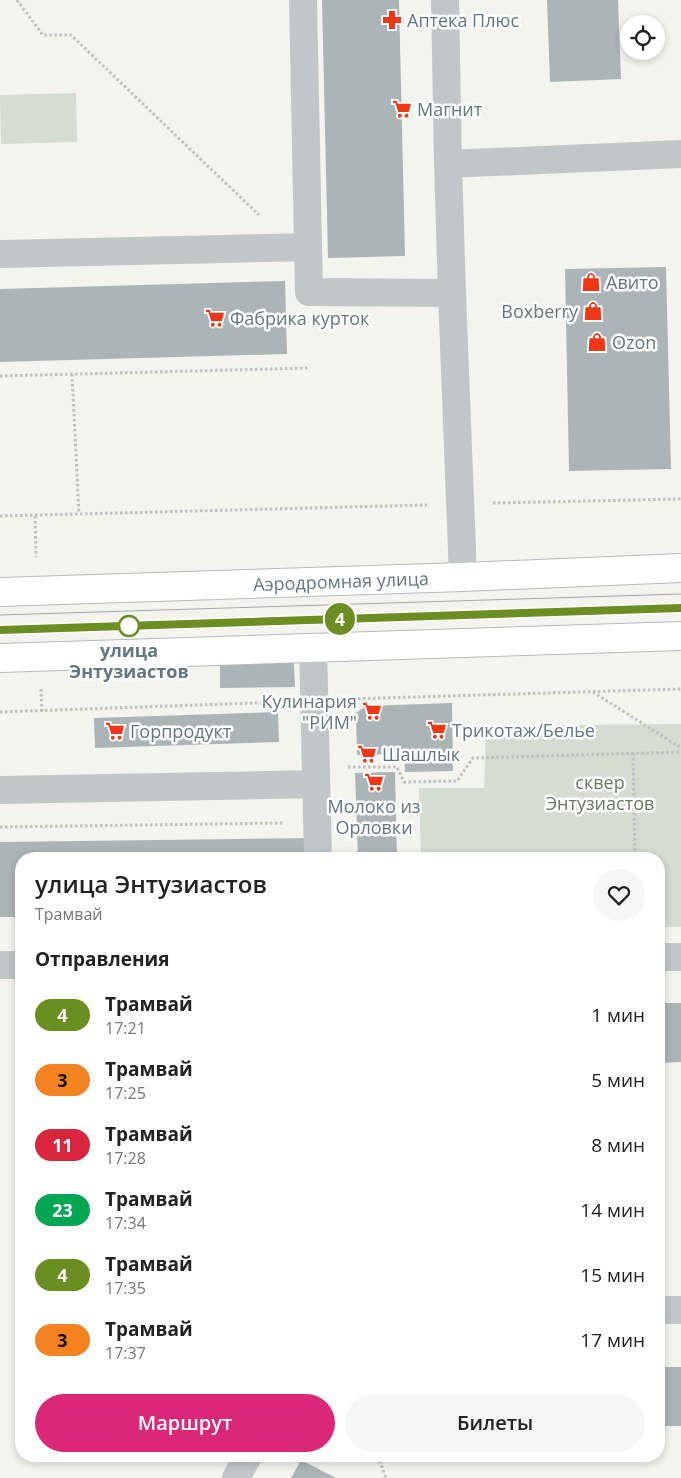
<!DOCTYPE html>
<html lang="ru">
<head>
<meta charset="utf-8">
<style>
	body { margin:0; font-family:"Open Sans",sans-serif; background:#f6f6f6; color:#222; height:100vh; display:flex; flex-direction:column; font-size:19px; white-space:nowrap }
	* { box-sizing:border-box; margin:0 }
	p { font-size:16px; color:#767676 }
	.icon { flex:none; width:28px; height:28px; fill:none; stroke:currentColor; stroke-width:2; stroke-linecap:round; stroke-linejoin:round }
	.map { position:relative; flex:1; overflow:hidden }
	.side { position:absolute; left:15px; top:852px; width:650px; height:610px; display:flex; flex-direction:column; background:#fff; border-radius:20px; box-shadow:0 2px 8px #0003 }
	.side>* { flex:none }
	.badge { padding:0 10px; border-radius:16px; font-size:18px; line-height:32px }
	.buttons { position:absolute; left:620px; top:15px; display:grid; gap:10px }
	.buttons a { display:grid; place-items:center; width:45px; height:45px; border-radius:50%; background:#fff; box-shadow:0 2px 8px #0003; font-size:25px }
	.map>.badge { position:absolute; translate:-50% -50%; box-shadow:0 0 0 2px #fff }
	h2 { padding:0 20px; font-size:19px; line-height:45px }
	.round { display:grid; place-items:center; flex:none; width:52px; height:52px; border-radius:26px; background:#f6f6f6 }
	.overview { display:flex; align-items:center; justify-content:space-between; height:85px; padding:0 20px }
	h1 { font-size:24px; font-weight:600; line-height:38px }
	.action { display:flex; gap:10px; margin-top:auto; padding:10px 20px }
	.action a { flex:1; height:58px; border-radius:30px; background:#db2777; color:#fff; font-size:20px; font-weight:600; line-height:58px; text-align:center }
	.action a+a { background:#f6f6f6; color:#222 }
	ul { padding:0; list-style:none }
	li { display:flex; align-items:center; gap:15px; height:65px; padding:0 20px }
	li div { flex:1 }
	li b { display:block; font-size:19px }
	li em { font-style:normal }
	li .badge { min-width:55px; font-weight:700; text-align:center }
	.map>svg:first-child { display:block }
	.green { fill:#d5dcd0 }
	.building { fill:#abb5b8 }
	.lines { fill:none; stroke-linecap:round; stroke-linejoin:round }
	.major-casing { stroke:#b4b9bc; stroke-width:30 }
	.path { stroke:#bdbfc1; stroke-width:3; stroke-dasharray:2.5 2.5; stroke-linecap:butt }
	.minor { stroke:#c1c6c8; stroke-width:28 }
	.major { stroke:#fff; stroke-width:28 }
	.tram { stroke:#a1a9ad; stroke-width:1 }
	.line-casing { stroke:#fff; stroke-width:11 }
	.line { stroke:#6b8e23; stroke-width:8 }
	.stop-dot { fill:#fff; stroke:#6b8e23; stroke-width:2.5 }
	.labels { text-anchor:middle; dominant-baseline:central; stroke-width:5; stroke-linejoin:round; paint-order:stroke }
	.poi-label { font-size:18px; fill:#617783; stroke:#fff; text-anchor:start }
	.street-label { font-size:18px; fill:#617783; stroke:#fff }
	.stop-label { font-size:18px; font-weight:bold; fill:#617783; stroke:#fff }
	.park-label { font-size:18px; fill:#677a60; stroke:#fff }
</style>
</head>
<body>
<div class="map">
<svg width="681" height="1478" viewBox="0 0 681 1478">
	<rect width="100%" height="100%" fill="#f4f4ef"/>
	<path class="green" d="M76 93 77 142 1 144 0 95Z
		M681 724V927H659V859H421L419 788H484L486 726Z"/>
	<path class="building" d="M322 0H399L405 256 328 258Z
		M547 0H618L621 79 550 82Z
		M666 267 671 469 569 471 565 269Z
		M285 281 287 354 0 362V289Z
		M294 662 295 687 220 688V664Z
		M452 703 453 771 405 772 404 754 357 755 356 713 366 706Z
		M278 712 279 742 95 748 94 718Z
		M395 772 397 859H358L355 773Z
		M313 838V859H21V917H0V842Z
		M659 1003H681V1062L659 1063Z
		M659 1367H681V1426H659Z
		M301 1460 336 1478H291Z"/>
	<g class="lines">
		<g class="major-casing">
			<path id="major" d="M0 592 463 577 681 568
				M0 658 681 636"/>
		</g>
		<path class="path" d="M17 0 43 35H71L259 215
			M72 374 79 514
			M0 376 309 368
			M493 503 681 499
			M0 516 427 505
			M35 516 36 557
			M41 689 42 711
			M593 692 681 748
			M348 699 681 689
			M0 712 282 702
			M633 753 635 859
			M348 767H397L404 782 457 781 473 758 681 752
			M0 827 284 823
			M378 1456 386 1478"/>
		<path class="minor" d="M303 0 309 292 452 293 463 577
			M445 0 448 164
			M0 254 308 247
			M452 293 448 164 681 154
			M313 647 318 859
			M0 790 316 784
			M659 957H681
			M0 965H21
			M659 1310H681
			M236 1478 248 1456"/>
		<use href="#major" class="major"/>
		<path class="tram" d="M0 615 681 594
			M0 630 681 608"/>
	</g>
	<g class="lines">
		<g class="line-casing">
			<path id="line" d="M0 630 681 608"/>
		</g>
		<use href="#line" class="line"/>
	</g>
	<defs>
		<g id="pharmacy-bare" transform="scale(1.5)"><path d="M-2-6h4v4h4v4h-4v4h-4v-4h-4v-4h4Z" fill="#f03614" stroke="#fff" stroke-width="2.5" paint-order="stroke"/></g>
		<g id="supermarket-bare" transform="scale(1.5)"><path d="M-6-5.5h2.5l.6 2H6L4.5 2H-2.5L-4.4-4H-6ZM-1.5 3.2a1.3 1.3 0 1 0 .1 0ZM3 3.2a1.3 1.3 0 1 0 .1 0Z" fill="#f03614" stroke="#fff" stroke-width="2.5" paint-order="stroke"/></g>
		<g id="shop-bare" transform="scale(1.5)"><path d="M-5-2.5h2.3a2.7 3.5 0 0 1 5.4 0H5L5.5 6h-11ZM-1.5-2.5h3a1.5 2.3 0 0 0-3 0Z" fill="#f03614" stroke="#fff" stroke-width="2.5" paint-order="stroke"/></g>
	</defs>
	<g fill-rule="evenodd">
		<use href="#pharmacy-bare" x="392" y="20"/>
		<use href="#supermarket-bare" x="402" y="109"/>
		<use href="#shop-bare" x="591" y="282"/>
		<use href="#shop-bare" x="593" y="311"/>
		<use href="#supermarket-bare" x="215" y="318"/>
		<use href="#shop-bare" x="597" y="342"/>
		<use href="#supermarket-bare" x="372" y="711"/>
		<use href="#supermarket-bare" x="437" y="730"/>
		<use href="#supermarket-bare" x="115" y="731"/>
		<use href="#supermarket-bare" x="367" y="754"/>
		<use href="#supermarket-bare" x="374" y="782"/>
	</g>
	<circle class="stop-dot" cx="129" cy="626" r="10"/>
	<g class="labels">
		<g class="poi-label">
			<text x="407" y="20">Аптека Плюс</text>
			<text x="417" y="109">Магнит</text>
			<text x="606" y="282">Авито</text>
			<text x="578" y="311" text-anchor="end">Boxberry</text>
			<text x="230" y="318">Фабрика курток</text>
			<text x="612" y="342">Ozon</text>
			<text x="357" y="701" text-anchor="end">Кулинария<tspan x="357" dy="21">"РИМ"</tspan></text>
			<text x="452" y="730">Трикотаж/Белье</text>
			<text x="130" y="731">Горпродукт</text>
			<text x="382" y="754">Шашлык</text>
			<text x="374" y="806" text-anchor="middle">Молоко из<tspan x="374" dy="21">Орловки</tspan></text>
		</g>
		<g class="street-label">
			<text transform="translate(341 581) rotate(-2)">Аэродромная улица</text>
		</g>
		<g class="stop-label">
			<text x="129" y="650">улица<tspan x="129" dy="21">Энтузиастов</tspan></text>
		</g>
		<g class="park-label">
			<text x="600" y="782">сквер<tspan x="600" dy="21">Энтузиастов</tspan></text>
		</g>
	</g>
</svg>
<div class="buttons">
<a><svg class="icon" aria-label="locate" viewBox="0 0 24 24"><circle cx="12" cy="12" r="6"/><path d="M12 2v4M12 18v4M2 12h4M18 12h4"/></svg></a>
</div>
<b class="badge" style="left:340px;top:619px;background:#6b8e23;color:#fff">4</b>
<section class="side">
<div class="overview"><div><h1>улица Энтузиастов</h1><p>Трамвай</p></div><a class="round"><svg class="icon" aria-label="heart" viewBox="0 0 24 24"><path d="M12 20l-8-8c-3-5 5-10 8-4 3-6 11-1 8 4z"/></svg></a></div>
<h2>Отправления</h2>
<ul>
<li><span class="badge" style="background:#6b8e23;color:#fff">4</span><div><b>Трамвай</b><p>17:21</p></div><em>1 мин</em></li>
<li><span class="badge" style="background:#f58220;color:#111">3</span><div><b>Трамвай</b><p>17:25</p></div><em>5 мин</em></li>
<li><span class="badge" style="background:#d7263d;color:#fff">11</span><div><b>Трамвай</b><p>17:28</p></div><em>8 мин</em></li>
<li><span class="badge" style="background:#00a651;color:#fff">23</span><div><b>Трамвай</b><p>17:34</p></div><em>14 мин</em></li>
<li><span class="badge" style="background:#6b8e23;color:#fff">4</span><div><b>Трамвай</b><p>17:35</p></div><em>15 мин</em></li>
<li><span class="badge" style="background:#f58220;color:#111">3</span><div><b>Трамвай</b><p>17:37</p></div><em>17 мин</em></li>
</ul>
<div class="action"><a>Маршрут</a><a>Билеты</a></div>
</section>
</div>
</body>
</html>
